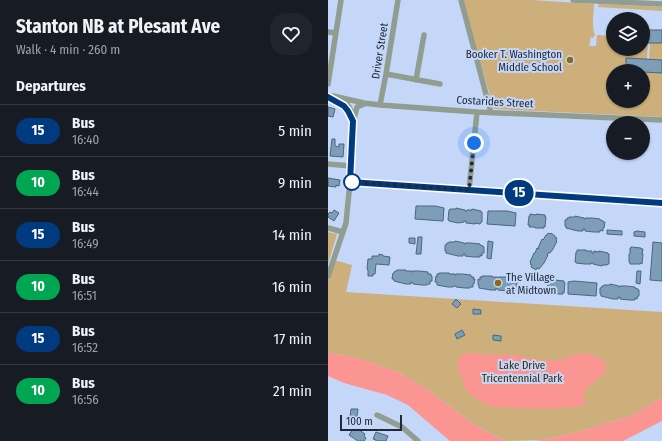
<!DOCTYPE html>
<html lang="en">
<head>
<meta charset="utf-8">
<style>
	body { margin:0; font-family:"Fira Sans Condensed",sans-serif; background:#20242c; color:#f1f3f6; height:100vh; display:flex; flex-direction:column; font-size:15px; white-space:nowrap }
	* { box-sizing:border-box; margin:0 }
	p { font-size:13px; color:#9ea1a6 }
	.icon { flex:none; width:22px; height:22px; fill:none; stroke:currentColor; stroke-width:2; stroke-linecap:round; stroke-linejoin:round }
	.map { position:relative; flex:1; overflow:hidden }
	.details { display:flex; flex-direction:column; background:#171b24; width:328px }
	.details>* { flex:none }
	.badge { padding:0 8px; border-radius:13px; font-size:14px; line-height:26px }
	.tools { position:absolute; left:278px; top:12px; display:grid; gap:8px }
	.tools a { display:grid; place-items:center; width:44px; height:44px; border-radius:50%; background:#171b24; box-shadow:0 1px 3px #0004; font-size:20px }
	.scale { position:absolute; left:12px; bottom:10px; width:62px; box-sizing:border-box; padding-left:4px; border:2px solid #222936; border-top:0; font-size:11px; line-height:14px; white-space:nowrap; color:#222936; -webkit-text-stroke:3px #c4d7f9; paint-order:stroke }
	.you { position:absolute; width:20px; height:20px; margin:-10px; border:3px solid #fff; border-radius:50%; background:#1a73e8; box-shadow:0 0 0 6px #1a73e833 }
	.map>.badge { position:absolute; translate:-50% -50%; box-shadow:0 0 0 2px #fff }
	h2 { padding:0 16px; font-size:15px; line-height:36px }
	.round { display:grid; place-items:center; flex:none; width:42px; height:42px; border-radius:16px; background:#20242c }
	.overview { display:flex; align-items:center; justify-content:space-between; height:68px; padding:0 16px }
	h1 { font-size:19px; font-weight:700; line-height:30px }
	ul { padding:0; list-style:none }
	li { display:flex; align-items:center; gap:12px; height:52px; padding:0 16px; border-top:1px solid #363941 }
	li div { flex:1 }
	li b { display:block; font-size:15px }
	li em { font-style:normal }
	li .badge { min-width:44px; font-weight:700; text-align:center }
	main { display:flex; flex:1; min-height:0 }
	.map>svg:first-child { display:block }
	.green { fill:#ccaf7b }
	.water { fill:#fa9592 }
	.building { fill:#7e9eb7; stroke:#49677f }
	.lines { fill:none; stroke-linecap:round; stroke-linejoin:round }
	.minor { stroke:#919d90; stroke-width:5.5 }
	.line-casing { stroke:#fff; stroke-width:9 }
	.line { stroke:#003b80; stroke-width:6 }
	.walk { stroke:#222936; stroke-width:4; stroke-dasharray:0 7.2 }
	.poi-dot { fill:#906a11; stroke:#c4d7f9; stroke-width:1.5 }
	.stop-dot { fill:#fff; stroke:#003b80; stroke-width:2 }
	.labels { text-anchor:middle; dominant-baseline:central; stroke-width:4; stroke-linejoin:round; paint-order:stroke }
	.street-label { font-size:11px; fill:#222936; stroke:#c4d7f9 }
	.poi-label { font-size:11px; fill:#222936; stroke:#c4d7f9; text-anchor:end }
	.park-label { font-size:11px; fill:#382600; stroke:#c4d7f9 }
</style>
</head>
<body>
<main>
<section class="details">
<div class="overview"><div><h1>Stanton NB at Plesant Ave</h1><p>Walk · 4 min · 260 m</p></div><a class="round"><svg class="icon" aria-label="heart" viewBox="0 0 24 24"><path d="M12 20l-8-8c-3-5 5-10 8-4 3-6 11-1 8 4z"/></svg></a></div>
<h2>Departures</h2>
<ul>
<li><span class="badge" style="background:#003b80;color:#fff">15</span><div><b>Bus</b><p>16:40</p></div><em>5 min</em></li>
<li><span class="badge" style="background:#00a651;color:#fff">10</span><div><b>Bus</b><p>16:44</p></div><em>9 min</em></li>
<li><span class="badge" style="background:#003b80;color:#fff">15</span><div><b>Bus</b><p>16:49</p></div><em>14 min</em></li>
<li><span class="badge" style="background:#00a651;color:#fff">10</span><div><b>Bus</b><p>16:51</p></div><em>16 min</em></li>
<li><span class="badge" style="background:#003b80;color:#fff">15</span><div><b>Bus</b><p>16:52</p></div><em>17 min</em></li>
<li><span class="badge" style="background:#00a651;color:#fff">10</span><div><b>Bus</b><p>16:56</p></div><em>21 min</em></li>
</ul>
</section>
<div class="map">
<svg width="334" height="441" viewBox="0 0 334 441">
	<rect width="100%" height="100%" fill="#c4d7f9"/>
	<path class="green" d="M134 0H204L266 4C266 13 263 26 267 35L265 38 263 37 261 46H268L269 35 285 36V49H315V43H320L319 59 298 58V71H285V101H315V72L334 73V117L166 109Z
		M271 4 334 7V11L270 7Z
		M322 43H334V60L321 59Z
		M0 232 9 234 0 264Z
		M6 260 24 265 18 292 334 312V398L302 416 250 432 215 440 179 441 165 435 142 422 100 390 70 372 29 358 0 353V276Z"/>
	<path class="water" d="M0 353 29 358 70 372 100 390 142 422 165 435 179 441H122L80 405 59 395 16 383 0 376Z
		M136 353C147 353 157 355 167 355 172 355 177 354 182 355 196 356 209 360 222 361 239 361 249 349 267 356 277 359 278 363 277 372L256 391 255 395 258 404 248 407 215 409 165 407C155 403 145 398 138 390 136 387 135 382 134 378 130 369 126 361 136 353Z
		M334 398V421L295 441H207L215 440 250 432 302 416Z"/>
	<path class="building" d="M315 30H334V43H315Z
		M298 58 334 60V73L315 72V71H298Z
		M0 107 7 109 5 117 0 116Z
		M4 139H7V146L11 147V144H16L15 157 2 156Z
		M0 178 12 180 11 186 8 185V187L0 186Z
		M88 206H107L116 208 115 221 87 219Z
		M128 208 137 210V211H139V210H144V209L153 211V212H154V222H153L152 224 147 223V224L138 223V221H136V222L130 223 121 221V220H120L121 210H122V209H128Z
		M6 210 11 213 6 221 0 217V214L2 212 4 213Z
		M160 211H179L188 213 187 226 159 224Z
		M202 214 208 215V214L217 215V217H218L217 227 216 226V228H207V227H201L202 225H200L201 216H202Z
		M247 216 256 218V219H257V218H264L272 219V220L275 221V222H277L276 228H275V231L272 230V232H266L257 231V229H255V231H250L238 228V226H237V220H239V218H241V217H247Z
		M279 230 294 231V235L279 234Z
		M309 231 317 232V237L306 236V232Z
		M220 233 222 234 223 233 227 236V237L229 238 228 240 229 241 225 249 222 253H220L219 255H220L216 263 211 269 209 268 208 270 203 267 204 265 202 264 203 263 202 262 206 253H207L209 248 210 249 211 248H210L214 239 215 240 218 235H219Z
		M90 237H94L93 254H88Z
		M81 238H87V244L81 243Z
		M127 241 136 243V244H137V243H143L152 244V245L155 246V247H156V253H154V256L152 255V257H146L137 256V254H135V256H130L118 253V251H117V245H118L119 243H121V242H127Z
		M160 241 165 242 163 259 159 258Z
		M325 242 334 243V281L322 280Z
		M303 247 313 248V249H315L314 254H315L314 264 312 263V264H302V263L301 262V254H302V248H303Z
		M249 250H258V251H264V253H266V251L271 252V251L280 253V254H281V264H280L279 265H274V266L265 264V263H263V264H257L248 263V262H247L248 252H249Z
		M51 254 55 255V256L62 257 61 265 48 264 47 274H45V276H40V270L39 269 40 259H44V256H51Z
		M69 270H78V271H84V272H85V271H91L100 272V274H103V276H104V281H102V284H100L99 285H94L85 284V283L83 282V284H78L66 281V279H64L65 273H66L67 271H69Z
		M309 271H313L312 284 308 283Z
		M111 273H121V274H127V275H128V274H134L143 275V277H146L145 279H147L146 284H145V287H142V288H137L128 287V286H126L125 287H120L109 285V282H107L108 276 109 277V274H111Z
		M154 276H164V277H169V278H170V277H177L185 278V280H188V282H189V287H188V290H185V291H179L170 290V289L168 288V290H163L151 288V285H150V279L152 280V277H154Z
		M221 280 227 281V280L236 281V283H237L236 293 235 292V294H226V293H220L221 291H219L220 282H221Z
		M246 281 269 283 268 296 240 294V282Z
		M282 284 291 286V287H292V286H298L307 287V288L310 289V290H311V296H310L309 299 307 298V300H301L292 299V297H290V299H285L273 296V294H272V288H273L274 286H276V285H282Z
		M193 288 208 289V293L193 292Z
		M128 299 133 304 129 308 124 304Z
		M145 309 153 310V314H145Z
		M134 330 137 335 129 339 127 334Z
		M165 335 173 336V341L165 340Z
		M23 409H30L29 417H22Z
		M25 429 28 431 30 429 37 434 36 436 38 438 36 441H30L21 435Z
		M48 432 60 436 58 441H48V440L45 439Z"/>
	<g class="lines">
		<path class="minor" d="M133 0 163 113
			M245 0 334 4
			M0 32 8 33
			M58 74 112 84
			M88 80 96 35
			M0 84 13 0
			M0 96H5L36 103 52 105 149 112 334 120
			M0 97 16 105
			M52 105 58 74 70 0
			M26 119 29 107 36 104
			M0 164 23 166
			M22 182 334 203
			M141 190 149 112
			M0 228 15 232
			M0 276 18 223 22 182 25 121C24 110 21 104 12 99
			M49 415 74 427 90 441"/>
	</g>
	<g class="lines">
		<g class="line-casing">
			<path id="line" d="M0 97 16 106 20 111 25 121 22 182 334 203"/>
		</g>
		<use href="#line" class="line"/>
		<path class="walk" d="M24 182 141 190 146 143"/>
	</g>
	<g class="poi-dot">
		<circle cx="242" cy="60" r="4"/>
		<circle cx="170" cy="283" r="4"/>
	</g>
	<circle class="stop-dot" cx="24" cy="182" r="8"/>
	<g class="labels">
		<g class="street-label">
			<text transform="translate(52 51) rotate(-81)">Driver Street</text>
			<text transform="translate(167 102) rotate(3)">Costarides Street</text>
		</g>
		<g class="poi-label">
			<text x="234" y="54">Booker T. Washington<tspan x="234" dy="13">Middle School</tspan></text>
			<text x="178" y="277" text-anchor="start">The Village<tspan x="178" dy="13">at Midtown</tspan></text>
		</g>
		<g class="park-label">
			<text x="194" y="365">Lake Drive<tspan x="194" dy="13">Tricentennial Park</tspan></text>
		</g>
	</g>
</svg>
<div class="tools">
<a><svg class="icon" aria-label="layers" viewBox="0 0 24 24"><path d="M12 4l9 5-9 5-9-5zM3 14l9 5 9-5"/></svg></a>
<a>+</a>
<a>−</a>
</div>
<div class="scale">100 m</div>
<div class="you" style="left:146px;top:143px"></div>
<b class="badge" style="left:191px;top:193px;background:#003b80;color:#fff">15</b>
</div>
</main>
</body>
</html>
